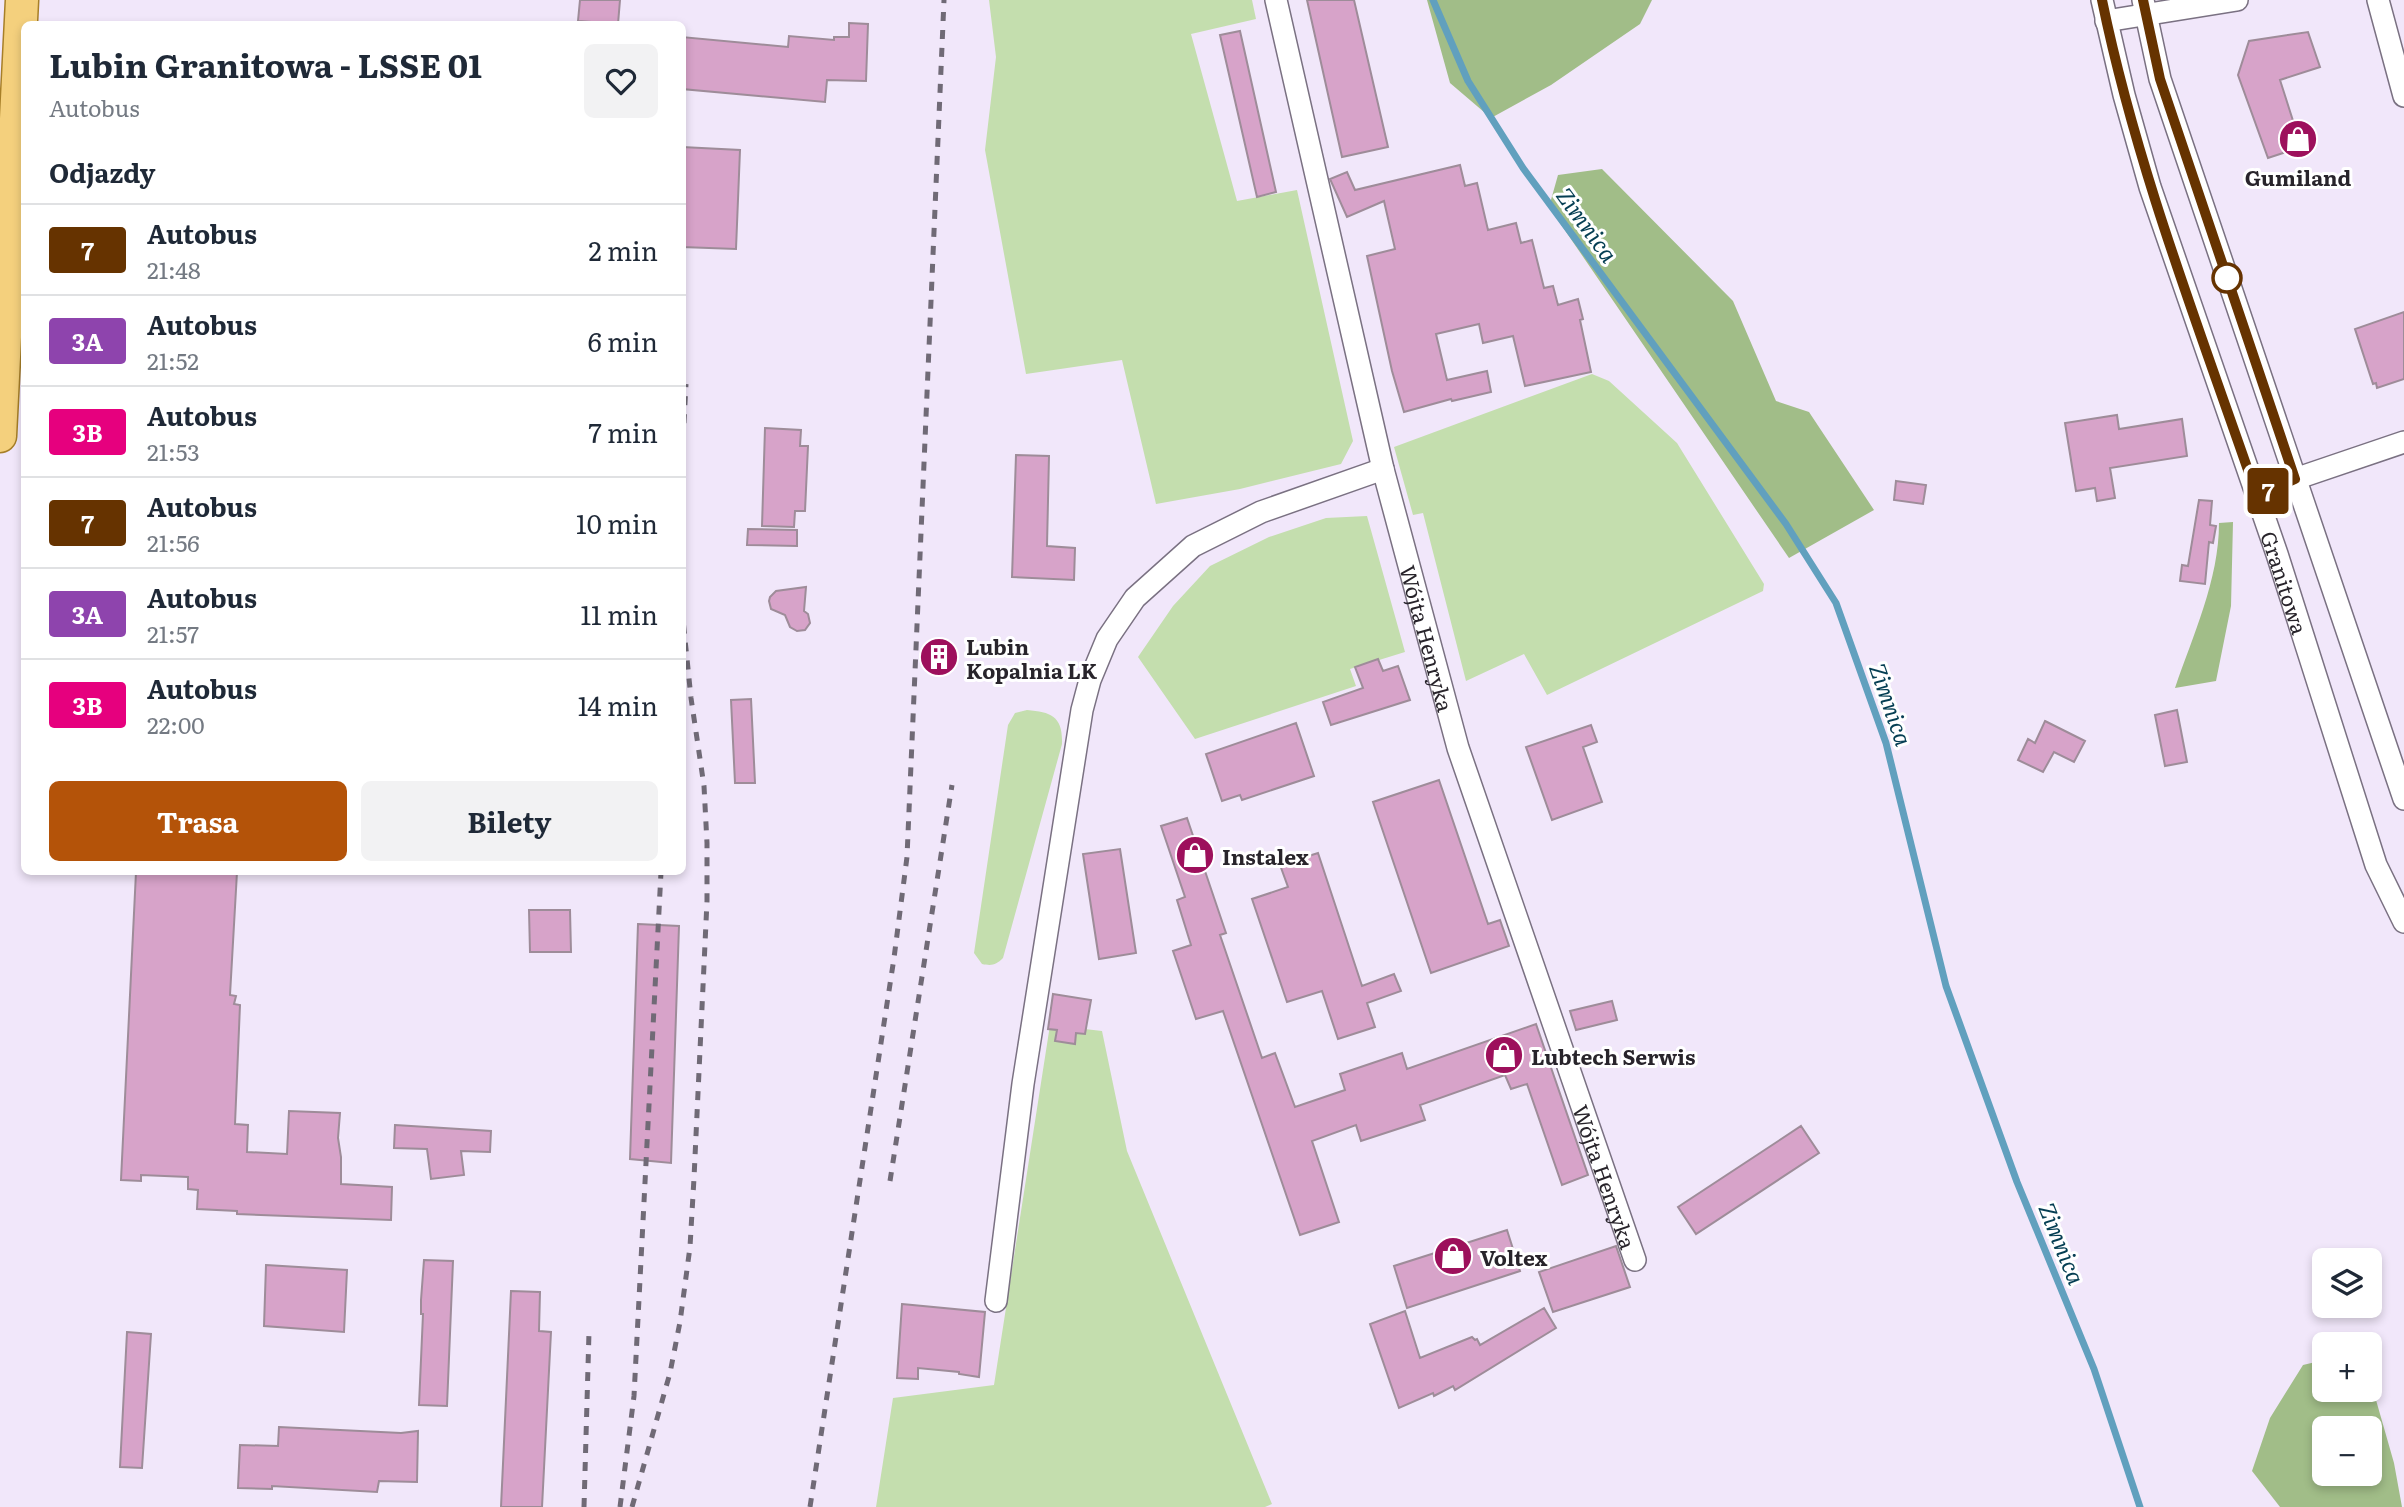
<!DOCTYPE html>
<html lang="pl">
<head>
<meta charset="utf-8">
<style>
	body { margin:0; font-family:Literata,serif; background:#f2f2f3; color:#1f2937; height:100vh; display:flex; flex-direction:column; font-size:26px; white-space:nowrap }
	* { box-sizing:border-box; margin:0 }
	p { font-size:23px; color:#747a83 }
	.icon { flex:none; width:38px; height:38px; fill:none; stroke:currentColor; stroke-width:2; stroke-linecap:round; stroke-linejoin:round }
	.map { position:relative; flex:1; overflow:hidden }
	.details { position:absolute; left:21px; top:21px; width:665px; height:854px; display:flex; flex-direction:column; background:#fff; border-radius:10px; box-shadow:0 4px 10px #0003 }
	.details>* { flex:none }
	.badge { padding:0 14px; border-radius:5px; font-size:24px; line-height:46px }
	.controls { position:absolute; left:2312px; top:1248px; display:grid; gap:14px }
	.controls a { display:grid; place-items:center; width:70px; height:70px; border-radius:10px; background:#fff; box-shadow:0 4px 10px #0003; font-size:35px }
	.map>.badge { position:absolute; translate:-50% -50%; box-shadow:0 0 0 4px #fff }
	h2 { padding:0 28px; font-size:26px; line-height:63px }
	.round { display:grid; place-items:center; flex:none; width:74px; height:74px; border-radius:10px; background:#f2f2f3 }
	.summary { display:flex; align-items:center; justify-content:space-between; height:119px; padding:0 28px }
	h1 { font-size:33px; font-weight:700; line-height:52px }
	.button { display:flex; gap:14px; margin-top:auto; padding:14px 28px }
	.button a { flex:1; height:80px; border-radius:10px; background:#b45309; color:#fff; font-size:28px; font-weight:700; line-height:80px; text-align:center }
	.button a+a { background:#f2f2f3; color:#1f2937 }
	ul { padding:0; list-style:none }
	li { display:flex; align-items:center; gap:21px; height:91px; padding:0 28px; border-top:2px solid #e0e1e3 }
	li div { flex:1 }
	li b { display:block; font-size:26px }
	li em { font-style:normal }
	li .badge { min-width:77px; font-weight:700; text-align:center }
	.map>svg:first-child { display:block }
	.green { fill:#c4deae }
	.forest { fill:#a1bd88; fill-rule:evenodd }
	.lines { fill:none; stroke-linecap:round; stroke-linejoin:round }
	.stream { stroke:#61a0be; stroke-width:7 }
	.building { fill:#d7a3c9; stroke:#9e8c99; stroke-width:2 }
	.minor-casing { stroke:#7a7182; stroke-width:24 }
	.primary-casing { stroke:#a77f28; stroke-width:35 }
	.minor { stroke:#fff; stroke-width:21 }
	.primary { stroke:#f4d07d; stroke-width:32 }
	.rail { stroke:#706a76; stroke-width:5; stroke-dasharray:9 9; stroke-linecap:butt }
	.line-casing { stroke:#fff; stroke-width:16 }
	.line { stroke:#630; stroke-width:10 }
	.stop-dot { fill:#fff; stroke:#630; stroke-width:3.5 }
	.labels { text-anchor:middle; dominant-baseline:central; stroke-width:6; stroke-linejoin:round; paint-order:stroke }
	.poi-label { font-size:21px; font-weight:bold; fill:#28242b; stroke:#fff; text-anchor:start }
	.street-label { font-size:21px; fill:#28242b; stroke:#fff }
	.water-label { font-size:23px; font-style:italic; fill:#053e53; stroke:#fff }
</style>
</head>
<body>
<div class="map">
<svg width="2404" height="1507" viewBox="0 0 2404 1507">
	<rect width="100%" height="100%" fill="#f1e7fa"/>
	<path class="green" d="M989 0H1252L1256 19 1191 34 1237 201 1297 190 1353 441 1341 464 1240 489 1156 504 1122 360 1026 374 985 150 996 57Z
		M1592 374 1609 381 1677 443 1764 584 1763 591 1547 695 1524 654 1466 681 1423 513 1413 515 1394 447Z
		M1367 516 1405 652 1350 669 1356 686 1195 739 1138 657 1173 606 1210 566 1269 537 1326 518Z
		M1027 710C1052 712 1063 717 1062 744L1003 958C996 965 992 966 982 964L974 953 1008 725 1015 713Z
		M1050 1025 1102 1031 1127 1151 1272 1504 1265 1507H876L893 1398 994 1385Z"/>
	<path class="forest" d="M1427 0H1652L1640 24 1551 85 1491 118 1450 83Z
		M1602 169 1733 301 1776 401 1809 412 1874 510 1789 558 1549 207 1558 175Z
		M2233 522 2231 606 2216 681 2175 688C2193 635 2219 580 2219 523Z
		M2324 1360V1390H2370V1379L2394 1463 2402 1507H2280L2252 1471 2270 1418 2303 1365ZM2324 1428H2370V1474H2324Z"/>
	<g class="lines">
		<path class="stream" d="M1433 0 1468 81 1523 168 1786 524 1836 603 1886 743 1946 986 2017 1182 2094 1369 2140 1507"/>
	</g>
	<path class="building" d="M580 0H620L618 24 578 21Z
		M1307 0H1354L1388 147 1342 157Z
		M849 23 868 24 866 81 827 80 825 102 682 89V37L788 47 789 36 834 40V37H849Z
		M1240 31 1276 192 1257 197 1220 35Z
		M2308 32 2320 67 2280 80 2295 127 2301 125 2310 134 2313 143 2268 158 2238 75 2249 41Z
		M682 147 740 150 736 249 682 247Z
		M1460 165 1465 186 1477 183 1488 230 1516 223 1521 243 1532 240 1544 288 1553 286 1558 305 1578 299 1583 319 1580 320 1591 372 1525 386 1513 336 1483 343 1479 324 1436 334 1447 380 1487 371 1491 392 1452 401 1451 399 1404 412 1392 371 1367 256 1395 249 1384 201 1347 217 1330 179 1347 172 1355 190Z
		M2404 312V379L2377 388 2376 383 2373 384 2355 329Z
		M2117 415 2119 429 2182 419 2187 456 2110 468 2115 498 2097 501 2095 488 2076 491 2065 423Z
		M765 428 801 430 800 446H808L805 511H795L794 527 762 526Z
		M1016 455 1049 456 1047 546 1075 548 1074 580 1012 577Z
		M1896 481 1926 485 1923 504 1894 500Z
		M2199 500 2212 501 2210 525 2216 526 2213 543 2209 542 2205 584 2180 581 2182 565 2188 566Z
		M748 529 797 530V546L747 545Z
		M806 587 804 611 808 614 810 623 805 630 797 631 790 627 785 615 771 609 769 601 770 597 776 591Z
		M949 646 951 666 929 668 928 648Z
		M1378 659 1383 671 1398 666 1410 700 1331 725 1323 702 1363 688 1355 667Z
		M751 699 755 783H735L731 700Z
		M2177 710 2187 762 2165 766 2155 715Z
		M2045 721 2085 741 2074 762 2054 752 2043 772 2018 760 2028 739 2035 743Z
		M1296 723 1314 776 1242 800 1240 795 1222 801 1206 754Z
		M1591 725 1597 742 1583 747 1602 802 1552 820 1526 747Z
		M1439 780 1488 924 1500 920 1509 946 1431 973 1373 802Z
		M1187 818 1226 933 1220 935 1262 1058 1275 1053 1295 1107 1345 1090 1340 1074 1402 1053 1407 1069 1536 1024 1588 1175 1562 1185 1527 1084 1511 1089 1505 1075 1420 1105 1425 1120 1361 1141 1356 1125 1312 1141 1339 1222 1300 1235 1223 1011 1196 1019 1173 951 1191 945 1177 900 1185 897 1161 826Z
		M1120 849 1136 953 1099 959 1083 854Z
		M1318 853 1362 986 1394 974 1401 991 1367 1003 1375 1027 1338 1039 1322 991 1287 1002 1252 899 1288 887 1280 865Z
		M136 872H237L230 995 236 996 234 1004 240 1005 235 1124 248 1125 247 1152 287 1154 289 1111 340 1113 338 1138 341 1157V1184L392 1187 391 1220 237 1214V1211L197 1209 198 1190 188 1189V1177L141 1175V1181L121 1180Z
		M529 910H570L571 952H530Z
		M638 924 679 926 671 1163 630 1159Z
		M1053 994 1091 1000 1085 1034 1076 1033 1075 1044 1055 1041 1057 1030 1048 1029Z
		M1612 1001 1617 1020 1576 1030 1570 1011Z
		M395 1125 491 1131 490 1152 461 1151 464 1175 431 1179 427 1149 394 1148Z
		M1801 1126 1819 1153 1696 1234 1678 1207Z
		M1507 1230 1520 1271 1407 1308 1394 1266Z
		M1616 1246 1630 1287 1553 1312 1539 1272Z
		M424 1260 453 1261 447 1406 419 1405 423 1314H421V1300Z
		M266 1265 347 1270 344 1332 264 1326Z
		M511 1291 540 1292 539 1331 551 1332 542 1507H501Z
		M902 1304 985 1312 979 1377 959 1374V1372L918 1368V1379L897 1378Z
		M1544 1308 1556 1328 1455 1390 1453 1386 1434 1396 1433 1393 1399 1408 1370 1324 1405 1311 1420 1358 1472 1337 1475 1340 1477 1339 1480 1345Z
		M127 1332 151 1334 142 1468 120 1467Z
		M279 1427 401 1433 418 1431 417 1482 379 1481 377 1492 272 1486V1489L238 1488 240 1445 278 1446Z"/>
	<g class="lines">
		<g class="minor-casing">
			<g id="minor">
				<path id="s1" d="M1276 0 1383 469 1458 748 1635 1260"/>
				<path id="s2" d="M2102 0 2124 95 2150 187 2277 554 2376 865 2404 922"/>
				<path d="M2143 0 2160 79 2404 799"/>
				<path d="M2378 0 2404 96"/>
				<path d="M2106 21 2237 0"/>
				<path d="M2257 496 2295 479 2404 442"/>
				<path d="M996 1301 1023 1084 1082 710 1090 680 1107 639 1135 598 1193 546 1261 512 1383 469"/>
			</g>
		</g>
		<g class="primary-casing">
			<path id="primary" d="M0 436 22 0"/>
		</g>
		<use href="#minor" class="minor"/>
		<use href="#primary" class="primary"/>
		<path class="rail" d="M682 459 686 384
			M890 1181 952 785
			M584 1507 589 1332
			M620 1507 634 1396 661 872
			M632 1507 670 1373 680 1322 690 1247 694 1178 707 901V843L704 786 691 698 682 610
			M810 1507 894 958 907 857 944 0"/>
	</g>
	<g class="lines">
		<g class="line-casing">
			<path id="line" d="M2102 0C2137 170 2201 333 2257 496L2295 479 2160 79 2143 0"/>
		</g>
		<use href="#line" class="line"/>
	</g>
	<defs>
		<g id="shop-disc" transform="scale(2.0125)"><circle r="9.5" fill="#9d105c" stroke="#fff"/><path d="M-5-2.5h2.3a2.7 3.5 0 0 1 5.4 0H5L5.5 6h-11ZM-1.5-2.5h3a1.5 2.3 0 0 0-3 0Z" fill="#fff"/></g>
		<g id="building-disc" transform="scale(2.0125)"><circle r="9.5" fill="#9d105c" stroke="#fff"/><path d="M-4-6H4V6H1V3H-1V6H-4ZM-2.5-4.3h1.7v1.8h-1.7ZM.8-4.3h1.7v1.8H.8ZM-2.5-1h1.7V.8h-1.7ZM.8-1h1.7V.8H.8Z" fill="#fff"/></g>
	</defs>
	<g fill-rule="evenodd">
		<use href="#shop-disc" x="2298" y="139"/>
		<use href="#building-disc" x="939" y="657"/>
		<use href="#shop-disc" x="1195" y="855"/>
		<use href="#shop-disc" x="1504" y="1055"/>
		<use href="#shop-disc" x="1453" y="1256"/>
	</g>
	<circle class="stop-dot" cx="2227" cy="278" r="14"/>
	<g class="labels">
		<g class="poi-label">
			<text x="2298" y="176" text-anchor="middle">Gumiland</text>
			<text x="966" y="645">Lubin<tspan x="966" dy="24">Kopalnia LK</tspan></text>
			<text x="1222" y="855">Instalex</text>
			<text x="1531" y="1055">Lubtech Serwis</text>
			<text x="1480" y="1256">Voltex</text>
		</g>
		<g class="street-label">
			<text stroke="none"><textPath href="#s2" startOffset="611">Granitowa</textPath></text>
			<text stroke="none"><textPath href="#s1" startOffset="656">Wójta Henryka</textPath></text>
			<text stroke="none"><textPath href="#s1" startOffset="1223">Wójta Henryka</textPath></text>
		</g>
		<g class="water-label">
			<text transform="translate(1588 224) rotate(54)">Zimnica</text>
			<text transform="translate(1892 704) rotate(71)">Zimnica</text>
			<text transform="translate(2063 1243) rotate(68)">Zimnica</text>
		</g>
	</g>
</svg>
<div class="controls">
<a><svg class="icon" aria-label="layers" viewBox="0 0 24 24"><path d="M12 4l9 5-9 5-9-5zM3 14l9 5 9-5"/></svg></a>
<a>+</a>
<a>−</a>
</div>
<b class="badge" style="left:2268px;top:491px;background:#630;color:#fff">7</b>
<section class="details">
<div class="summary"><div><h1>Lubin Granitowa - LSSE 01</h1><p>Autobus</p></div><a class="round"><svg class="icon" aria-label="heart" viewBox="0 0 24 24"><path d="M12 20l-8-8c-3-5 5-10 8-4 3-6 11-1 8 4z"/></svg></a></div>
<h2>Odjazdy</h2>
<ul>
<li><span class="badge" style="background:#630;color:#fff">7</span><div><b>Autobus</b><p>21:48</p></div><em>2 min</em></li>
<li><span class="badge" style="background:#8e44ad;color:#fff">3A</span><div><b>Autobus</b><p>21:52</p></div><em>6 min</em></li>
<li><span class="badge" style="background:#e6007e;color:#fff">3B</span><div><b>Autobus</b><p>21:53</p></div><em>7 min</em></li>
<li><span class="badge" style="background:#630;color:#fff">7</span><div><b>Autobus</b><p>21:56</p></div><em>10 min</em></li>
<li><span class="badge" style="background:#8e44ad;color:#fff">3A</span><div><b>Autobus</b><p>21:57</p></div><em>11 min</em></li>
<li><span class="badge" style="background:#e6007e;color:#fff">3B</span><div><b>Autobus</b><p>22:00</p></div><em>14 min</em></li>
</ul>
<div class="button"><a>Trasa</a><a>Bilety</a></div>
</section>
</div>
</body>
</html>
